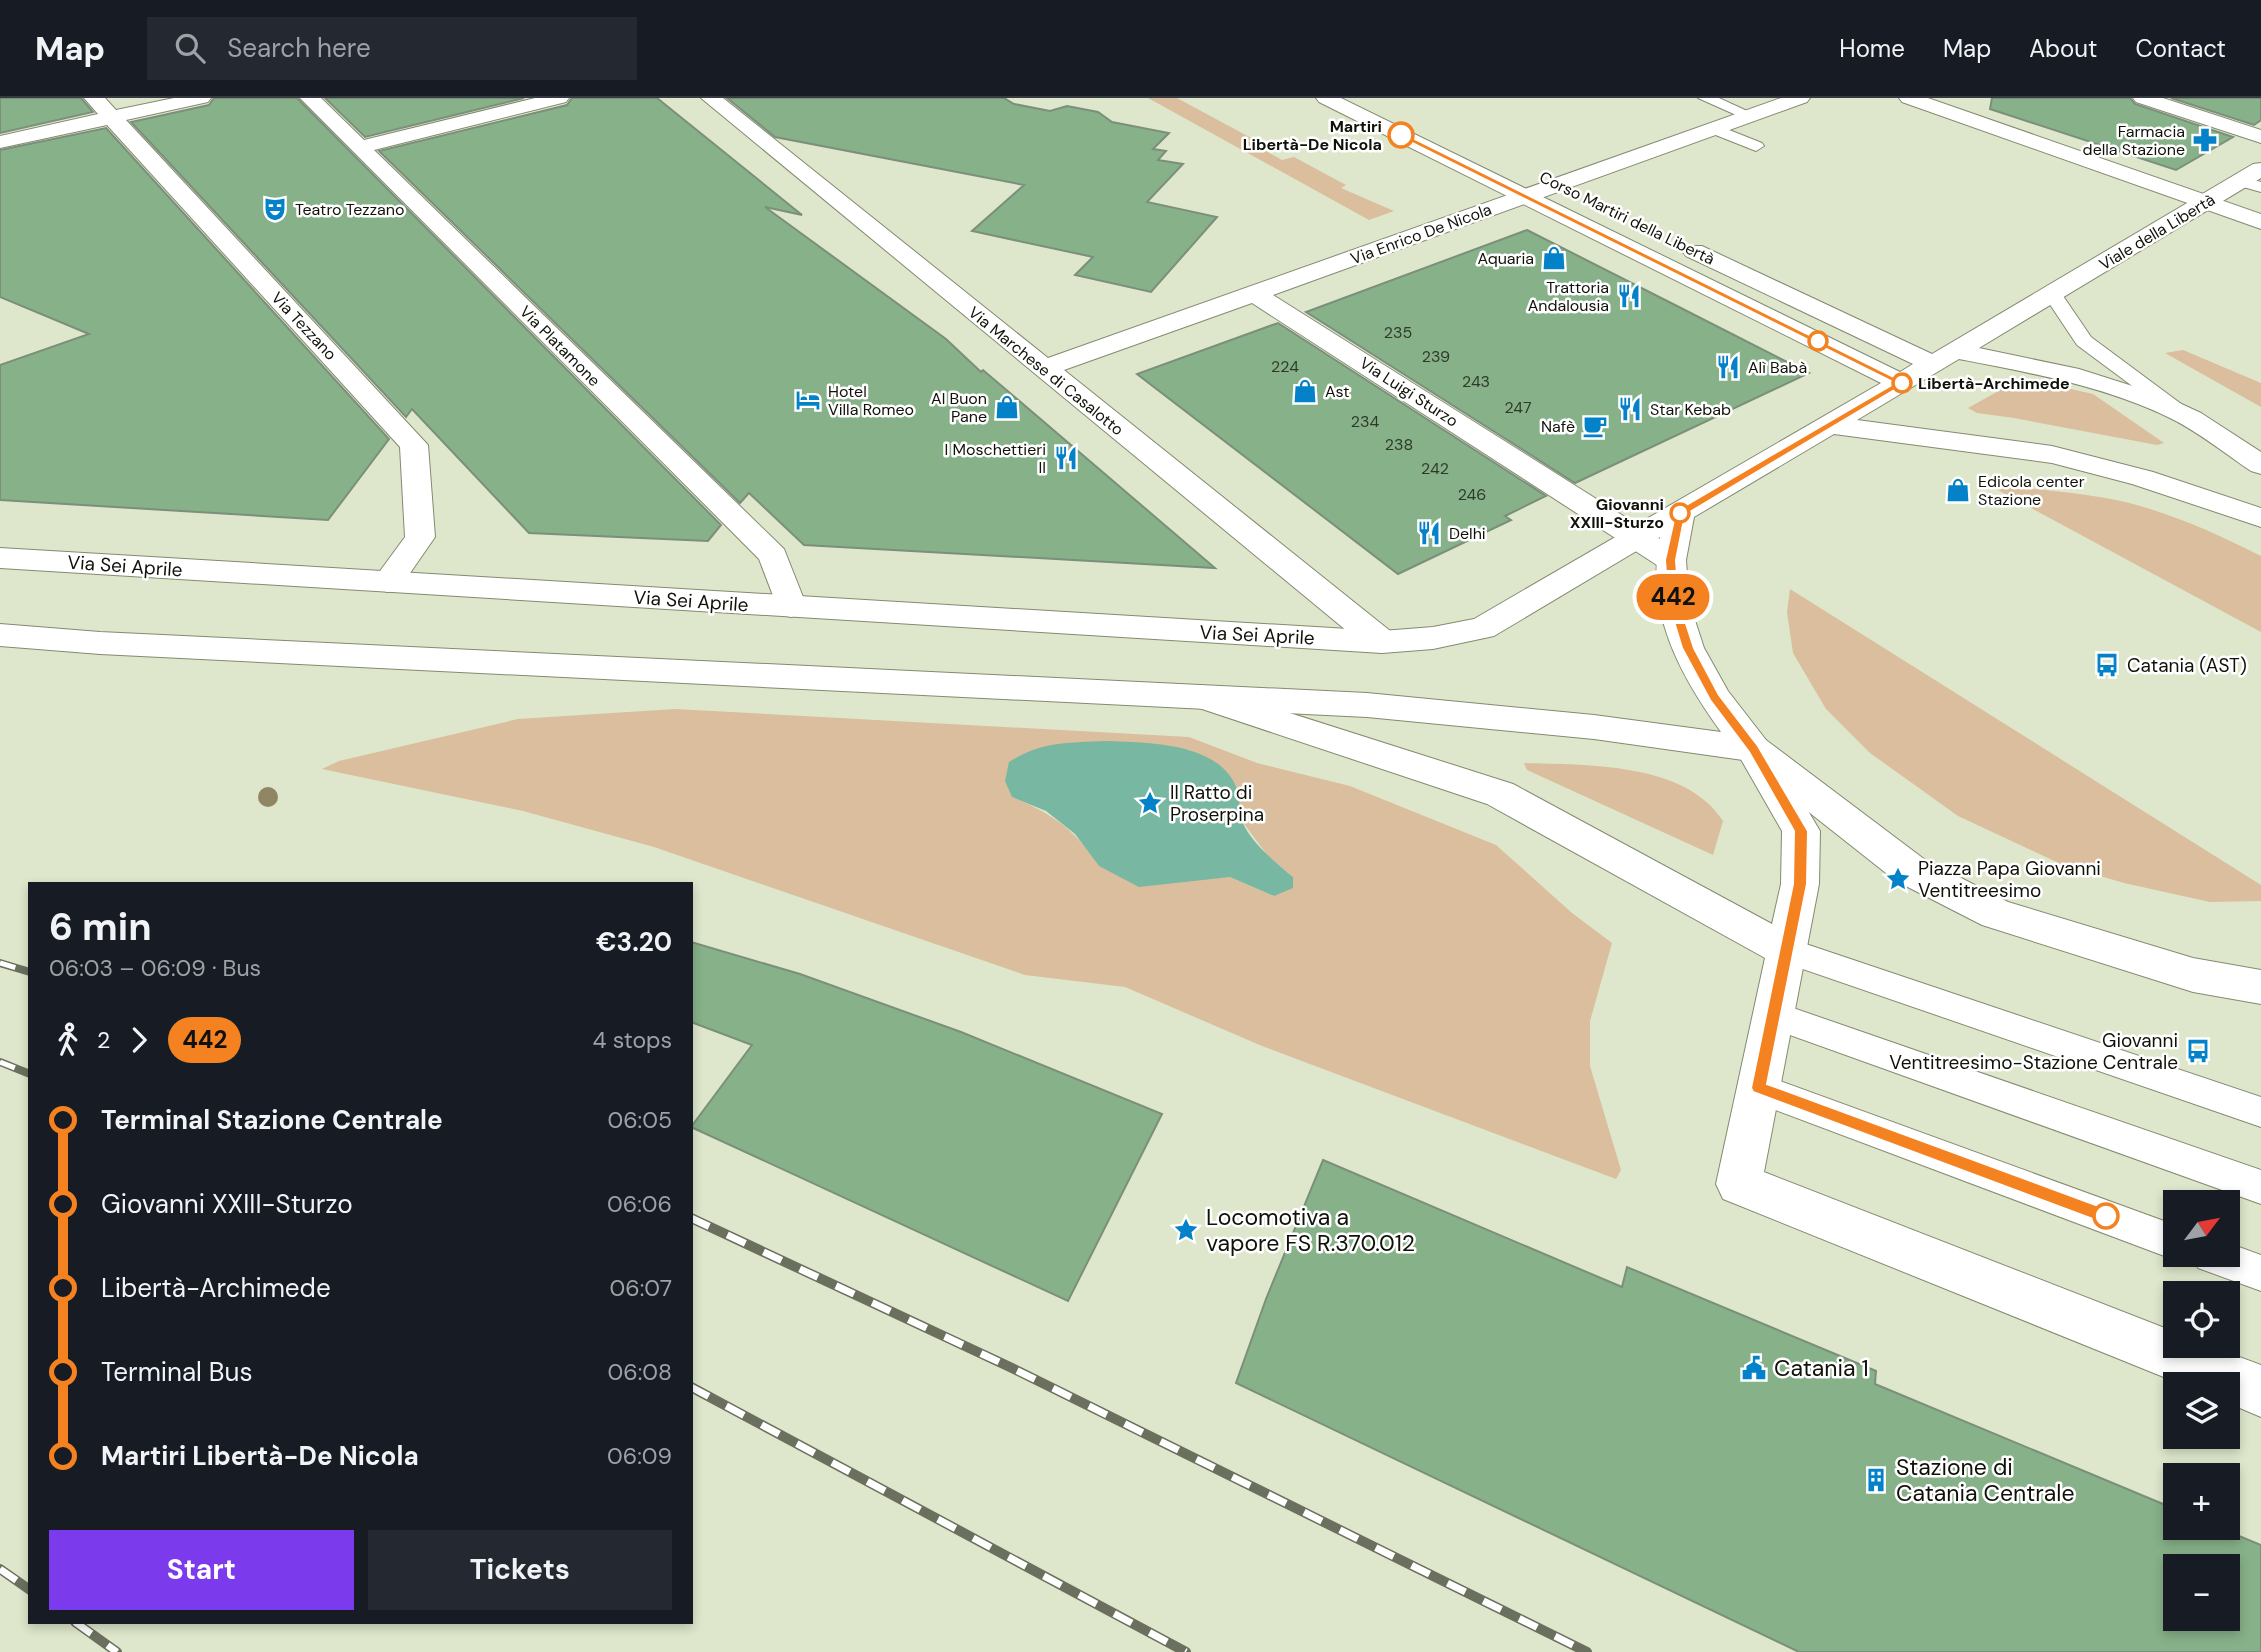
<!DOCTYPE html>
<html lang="en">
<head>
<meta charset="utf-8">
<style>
	body { margin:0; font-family:"DM Sans",sans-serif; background:#242831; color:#f1f3f6; height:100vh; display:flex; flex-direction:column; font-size:26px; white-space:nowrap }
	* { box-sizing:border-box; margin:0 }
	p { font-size:23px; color:#9ea1a6 }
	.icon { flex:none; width:38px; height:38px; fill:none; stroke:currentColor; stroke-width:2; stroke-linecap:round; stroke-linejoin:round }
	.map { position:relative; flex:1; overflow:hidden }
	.drawer { position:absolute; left:28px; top:784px; width:665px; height:742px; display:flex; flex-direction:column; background:#171b24; border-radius:0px; box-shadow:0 4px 10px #0003 }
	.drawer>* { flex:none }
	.badge { padding:0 14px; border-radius:23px; font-size:24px; line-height:46px }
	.needle { width:46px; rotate:58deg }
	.tools { position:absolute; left:2163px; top:1092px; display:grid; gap:14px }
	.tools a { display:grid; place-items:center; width:77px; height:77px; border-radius:0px; background:#171b24; box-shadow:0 4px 10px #0003; font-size:35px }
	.map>.badge { position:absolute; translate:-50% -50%; box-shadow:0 0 0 4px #fff }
	.legs { display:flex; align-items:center; gap:10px; height:77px; padding:0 21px; font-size:23px }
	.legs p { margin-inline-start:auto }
	.headline { display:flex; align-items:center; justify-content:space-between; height:119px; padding:0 21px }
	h1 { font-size:38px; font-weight:700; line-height:52px }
	.action { display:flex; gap:14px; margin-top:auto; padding:14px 21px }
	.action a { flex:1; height:80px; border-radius:0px; background:#7c3aed; color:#fff; font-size:28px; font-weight:700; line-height:80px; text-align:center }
	.action a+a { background:#242831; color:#f1f3f6 }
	ul { padding:0 21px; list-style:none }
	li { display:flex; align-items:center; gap:24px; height:84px; font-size:26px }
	li i { display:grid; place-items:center; width:10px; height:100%; margin:0 9px; background:currentColor }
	li i::after { content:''; width:18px; height:18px; margin:-9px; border:5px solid; border-radius:50%; background:#171b24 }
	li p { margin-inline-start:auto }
	li:first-child i { background:linear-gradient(#0000 50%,currentColor 0) }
	li:last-child i { background:linear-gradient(currentColor 50%,#0000 0) }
	header { display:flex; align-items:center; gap:42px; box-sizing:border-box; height:98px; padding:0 35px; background:#171b24; border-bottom:2px solid #363941 }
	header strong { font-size:33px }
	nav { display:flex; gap:38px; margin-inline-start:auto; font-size:24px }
	.search { width:490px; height:63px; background:#242831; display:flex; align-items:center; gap:18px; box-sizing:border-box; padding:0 24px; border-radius:0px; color:#9ea1a6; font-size:26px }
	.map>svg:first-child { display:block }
	.green { fill:#dabe9d; fill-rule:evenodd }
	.water { fill:#78b7a1 }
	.building { fill:#87b189; stroke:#7b8f7b; stroke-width:2; fill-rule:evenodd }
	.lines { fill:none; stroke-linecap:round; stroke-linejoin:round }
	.service-casing { stroke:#838a71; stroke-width:2 }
	.minor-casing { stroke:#838a71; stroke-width:2 }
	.primary-casing { stroke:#838a71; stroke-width:2 }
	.service { fill:#fff; fill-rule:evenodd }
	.minor { fill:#fff; fill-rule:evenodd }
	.primary { fill:#fff; fill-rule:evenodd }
	.rail-far1-casing { stroke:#6b705e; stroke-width:8 }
	.rail-casing { stroke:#6b705e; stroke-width:10 }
	.rail-far1 { stroke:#fff; stroke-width:5; stroke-dasharray:16; stroke-linecap:butt }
	.rail { stroke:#fff; stroke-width:7; stroke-dasharray:20; stroke-linecap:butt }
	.tree { fill:#908666 }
	.line-1 { fill:#f58220; stroke:#fff; stroke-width:2 }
	.stop-1-dot { fill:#fff; stroke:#f58220; stroke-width:3.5 }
	.labels { text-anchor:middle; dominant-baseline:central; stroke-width:5; stroke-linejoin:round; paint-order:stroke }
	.far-stop-label { font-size:16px; font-weight:bold; fill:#101209; stroke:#fff; text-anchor:end }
	.far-poi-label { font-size:16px; fill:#101209; stroke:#fff; text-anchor:start }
	.far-street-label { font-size:16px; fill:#101209; stroke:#fff }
	.number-label { font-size:16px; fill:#2e3a29 }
	.street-label { font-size:19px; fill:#101209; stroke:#fff }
	.poi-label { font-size:19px; fill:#101209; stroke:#fff; text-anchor:start }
	.near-poi-label { font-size:23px; fill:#101209; stroke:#fff; text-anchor:start }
</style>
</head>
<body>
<header>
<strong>Map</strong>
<div class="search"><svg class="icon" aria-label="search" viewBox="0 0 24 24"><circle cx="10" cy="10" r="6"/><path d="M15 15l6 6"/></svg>Search here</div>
<nav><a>Home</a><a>Map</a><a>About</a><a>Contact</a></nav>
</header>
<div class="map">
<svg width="2261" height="1554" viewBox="0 0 2261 1554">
	<rect width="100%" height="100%" fill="#dee7cb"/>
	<path class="green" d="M1148 0H1177L1253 41 1248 43 1282 62 1294 59 1346 87 1341 90 1394 113 1369 122Z
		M2183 252 2261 285V309L2165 255Z
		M2022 280 2093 296 2164 345 2157 347 2014 320 1977 315 1968 310Z
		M2015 389C2055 393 2097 396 2137 407 2179 419 2222 438 2261 458V534L1994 390Z
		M1790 491 2261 787V803L2210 804 2124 785 2063 767 1958 718 1870 655 1826 611 1793 555 1787 514Z
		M675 611 1189 639 1257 665 1350 688 1496 747 1572 815 1612 845 1590 923V968L1621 1072 1616 1081 1262 948 1125 889 1025 877 654 749 523 713 322 671 339 663 518 621ZM1237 690 1242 723 1267 757 1293 779 1274 798 1230 779 1200 780 1099 768C1075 731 1051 715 1012 699Z
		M1524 665C1586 667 1686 664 1723 723L1713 757 1527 672Z"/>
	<path class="water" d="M1106 643C1146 645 1219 643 1237 691 1241 701 1238 713 1242 723 1251 745 1275 764 1293 779V790L1274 798 1230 779 1139 789 1099 768 1075 736 1046 713 1012 699 1005 683 1009 664C1042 643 1067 645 1106 643Z"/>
	<path class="building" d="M0 0H81L93 14 0 35Z
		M214 0H297L721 427 708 443 529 435 412 311 406 319 131 24 209 7Z
		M325 0H524L365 39Z
		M572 0H657L802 117 765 109 946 241 981 274 983 272 1215 470 804 447 749 395 740 405 379 53 567 7Z
		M727 0H1004L1014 6 1050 13 1067 8 1098 14 1112 24 1169 35 1153 51 1166 53 1158 62 1183 66 1147 104 1217 119 1151 194 1075 177 1093 159 972 133 1024 87 775 39Z
		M1992 0H2130L2135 6 2233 39 2176 72 1990 11Z
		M2171 0H2261V22L2254 27Z
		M106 30 389 341 328 422 0 402V267L89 236 0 199V52Z
		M1527 132 1675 207 1809 275 1575 385 1306 214Z
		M1278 225 1546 398 1505 418 1511 422 1398 476 1137 276Z
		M691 844 800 876 961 934 1162 1016 1068 1203 691 1029 752 947 691 924Z
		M1323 1062 1622 1189 1627 1169 1876 1273 1875 1286 2175 1411V1430H2220L2261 1447V1554H1799L1236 1285 1266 1201ZM2175 1468H2228V1521H2175Z"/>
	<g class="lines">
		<g class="service-casing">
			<path id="service" d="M1698 0H1719L1758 18 1750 23 1745 21Z
				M1714 26 1762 45 1764 48 1756 53 1708 34 1706 31 1708 28Z
				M2242 78 2261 84V94L2236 87 2234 83 2236 79Z
				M2052 190 2059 192 2091 239 2188 311 2192 315 2188 319H2174L2077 247 2043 196Z
				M1785 839 2261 999V1029L1774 861 1769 852 1774 843Z
				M1773 903 2261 1072V1106L1762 927 1757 917 1762 907Z
				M1758 975 2175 1127V1157H2187L2175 1162 1746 1001 1741 990 1746 979Z
				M2228 1145 2261 1157V1193L2198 1170 2193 1157H2228Z"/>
		</g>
		<g class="minor-casing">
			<path id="minor" d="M84 0H105L116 12 174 0H211L208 4 126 22 428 347 435 439 399 491 388 494 377 491 372 484 405 439 400 349 107 27 0 50V38L98 16Z
				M300 0H321L364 42 535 0H569L566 4 374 52 784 451 807 509 802 516 791 519 780 516 759 461Z
				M701 0H723L1048 260 1781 0H1810L1807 4 1273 197 1682 455 1686 462 1682 469 1671 472 1660 469 1252 205 1064 272 1394 536 1398 544 1394 552 1382 555 1370 552Z
				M1899 0H1928L2261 116V131L1902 4Z
				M2133 0H2163L2261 32V45L2136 4Z
				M1202 587 1513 686 1772 826 1781 786 1782 733 1735 651 1740 642 1753 638 1766 642 1820 733 1819 786 1764 1074 2175 1234V1248H2210L2261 1267V1319L2228 1305V1286H2181L1723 1101 1716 1086 1765 860 1487 706 1190 607 1185 599 1190 591Z"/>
		</g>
		<g class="primary-casing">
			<path id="primary" d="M1316 0H1341L1900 274 1913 266 1686 158 1682 153 1686 148H1702L1932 256 2253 66 2261 65V80L1979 250 2079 271 2164 298 2201 315 2261 354V376L2251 373C2224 355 2199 334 2170 320 2104 288 2031 275 1959 261L1857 322 2052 348 2153 374 2261 410V429L2132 386 2052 365 1834 336 1694 419 1686 462 1689 504 1704 550 1728 593 1766 642 1924 761 2008 804 2193 860 2261 872V906L2193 894 1982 827 1896 783 1743 662 1594 641 1367 619 100 556 0 548V526L100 534 1367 595 1594 617 1721 634C1679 576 1645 513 1660 439L1494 538 1433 551 1382 555 0 470V450L1382 533 1433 529 1474 521 1881 285 1319 4Z"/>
		</g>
		<use href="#service" class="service"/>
		<use href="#minor" class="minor"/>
		<use href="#primary" class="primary"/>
		<g class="rail-far1-casing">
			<path id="rail-far1" d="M0 865 30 874
				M0 964 30 976"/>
		</g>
		<g class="rail-casing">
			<path id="rail" d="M691 1120 1012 1270 1587 1554
				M691 1289 1186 1554
				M0 1471 30 1492
				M75 1524 117 1554"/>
		</g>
		<use href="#rail-far1" class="rail-far1"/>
		<use href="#rail" class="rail"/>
	</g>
	<circle class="tree" cx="268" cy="699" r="10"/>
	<path class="line-1" d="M1398 35H1403L1906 285 1685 417 1676 462 1679 504 1694 550 1719 597 1758 648 1808 733 1807 786 1767 986 2112 1113 2115 1118 2112 1124 2106 1126 1753 994 1751 990 1793 786 1794 733 1749 654 1710 602 1682 550 1668 504 1665 462 1676 413 1895 285 1398 38Z"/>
	<defs>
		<g id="pharmacy-bare" transform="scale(1.89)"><path d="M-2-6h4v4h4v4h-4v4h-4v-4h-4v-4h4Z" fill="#0382ca" stroke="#fff" stroke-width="2.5" paint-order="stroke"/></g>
		<g id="theatre-bare" transform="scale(1.89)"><path d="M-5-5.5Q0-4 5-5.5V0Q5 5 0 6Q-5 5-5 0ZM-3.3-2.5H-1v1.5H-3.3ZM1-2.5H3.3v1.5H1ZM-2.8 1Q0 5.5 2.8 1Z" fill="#0382ca" stroke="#fff" stroke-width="2.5" paint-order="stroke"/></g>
		<g id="shop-bare" transform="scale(1.89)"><path d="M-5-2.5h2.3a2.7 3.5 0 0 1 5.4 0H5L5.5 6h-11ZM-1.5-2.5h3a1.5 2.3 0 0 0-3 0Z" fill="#0382ca" stroke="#fff" stroke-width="2.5" paint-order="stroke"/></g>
		<g id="restaurant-bare" transform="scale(1.89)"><path d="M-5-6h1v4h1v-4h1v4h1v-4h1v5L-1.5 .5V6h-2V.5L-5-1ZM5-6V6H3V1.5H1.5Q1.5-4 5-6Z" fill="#0382ca" stroke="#fff" stroke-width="2.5" paint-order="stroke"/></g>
		<g id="hotel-bare" transform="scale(1.89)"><path d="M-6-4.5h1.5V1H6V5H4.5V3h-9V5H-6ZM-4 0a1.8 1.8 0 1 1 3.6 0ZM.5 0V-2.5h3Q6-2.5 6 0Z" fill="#0382ca" stroke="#fff" stroke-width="2.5" paint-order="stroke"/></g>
		<g id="cafe-bare" transform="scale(1.89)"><path d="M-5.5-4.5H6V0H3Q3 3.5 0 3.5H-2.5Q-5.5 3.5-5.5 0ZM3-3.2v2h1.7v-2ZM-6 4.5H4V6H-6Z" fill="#0382ca" stroke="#fff" stroke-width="2.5" paint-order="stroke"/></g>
		<g id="bus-bare" transform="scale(1.89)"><path d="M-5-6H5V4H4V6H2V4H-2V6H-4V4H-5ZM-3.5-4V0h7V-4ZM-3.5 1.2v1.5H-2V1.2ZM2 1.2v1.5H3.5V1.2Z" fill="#0382ca" stroke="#fff" stroke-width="2.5" paint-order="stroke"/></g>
		<g id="sight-bare" transform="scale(1.89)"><path d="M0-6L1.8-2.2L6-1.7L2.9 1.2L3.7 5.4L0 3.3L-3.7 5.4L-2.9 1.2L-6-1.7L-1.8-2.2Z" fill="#0382ca" stroke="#fff" stroke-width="2.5" paint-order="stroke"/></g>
		<g id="civic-bare" transform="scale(1.89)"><path d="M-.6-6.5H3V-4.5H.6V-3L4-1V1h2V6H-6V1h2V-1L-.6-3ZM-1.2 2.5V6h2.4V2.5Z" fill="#0382ca" stroke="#fff" stroke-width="2.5" paint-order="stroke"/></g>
		<g id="building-bare" transform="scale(1.89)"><path d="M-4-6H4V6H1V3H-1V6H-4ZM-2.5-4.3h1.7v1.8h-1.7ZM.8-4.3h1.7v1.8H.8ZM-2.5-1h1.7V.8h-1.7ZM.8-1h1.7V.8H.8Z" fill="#0382ca" stroke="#fff" stroke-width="2.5" paint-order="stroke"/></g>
	</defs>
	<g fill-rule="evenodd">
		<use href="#pharmacy-bare" x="2205" y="42"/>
		<use href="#theatre-bare" x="275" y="111"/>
		<use href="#shop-bare" x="1554" y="160"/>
		<use href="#restaurant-bare" x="1629" y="198"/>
		<use href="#restaurant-bare" x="1728" y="269"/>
		<use href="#shop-bare" x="1305" y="293"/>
		<use href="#hotel-bare" x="808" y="302"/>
		<use href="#shop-bare" x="1007" y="309"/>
		<use href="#restaurant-bare" x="1630" y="311"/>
		<use href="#cafe-bare" x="1595" y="328"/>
		<use href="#restaurant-bare" x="1066" y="360"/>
		<use href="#shop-bare" x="1958" y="392"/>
		<use href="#restaurant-bare" x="1429" y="435"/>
		<use href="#bus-bare" x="2107" y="567"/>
		<use href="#sight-bare" x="1150" y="705"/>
		<use href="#sight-bare" x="1898" y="781"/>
		<use href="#bus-bare" x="2198" y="953"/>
		<use href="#sight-bare" x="1186" y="1132"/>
		<use href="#civic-bare" x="1754" y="1270"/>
		<use href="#building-bare" x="1876" y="1382"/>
	</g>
	<g class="stop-1-dot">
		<circle cx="1401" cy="37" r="12"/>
		<circle cx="1818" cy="243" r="9"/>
		<circle cx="1902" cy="285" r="9"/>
		<circle cx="1680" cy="415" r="9"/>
		<circle cx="2106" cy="1118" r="12"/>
	</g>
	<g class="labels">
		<g class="far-stop-label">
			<text x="1382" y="28">Martiri<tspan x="1382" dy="18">Libertà-De Nicola</tspan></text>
			<text x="1918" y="285" text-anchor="start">Libertà-Archimede</text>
			<text x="1664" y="406">Giovanni<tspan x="1664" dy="18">XXIII-Sturzo</tspan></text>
		</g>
		<g class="far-poi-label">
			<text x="2185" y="33" text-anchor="end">Farmacia<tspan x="2185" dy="18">della Stazione</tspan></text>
			<text x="295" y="111">Teatro Tezzano</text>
			<text x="1534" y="160" text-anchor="end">Aquaria</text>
			<text x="1609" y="189" text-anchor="end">Trattoria<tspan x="1609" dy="18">Andalousia</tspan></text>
			<text x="1748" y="269">Alì Babà</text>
			<text x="828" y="293">Hotel<tspan x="828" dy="18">Villa Romeo</tspan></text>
			<text x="1325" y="293">Ast</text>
			<text x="987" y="300" text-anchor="end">Al Buon<tspan x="987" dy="18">Pane</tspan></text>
			<text x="1650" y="311">Star Kebab</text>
			<text x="1575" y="328" text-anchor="end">Nafè</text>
			<text x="1046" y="351" text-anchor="end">I Moschettieri<tspan x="1046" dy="18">II</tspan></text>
			<text x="1978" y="383">Edicola center<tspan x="1978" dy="18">Stazione</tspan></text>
			<text x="1449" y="435">Delhi</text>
		</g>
		<g class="far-street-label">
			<text transform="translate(1627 120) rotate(26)">Corso Martiri della Libertà</text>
			<text transform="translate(2157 134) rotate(-31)">Viale della Libertà</text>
			<text transform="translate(1421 136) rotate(-20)">Via Enrico De Nicola</text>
			<text transform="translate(304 228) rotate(47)">Via Tezzano</text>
			<text transform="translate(560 248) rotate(45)">Via Platamone</text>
			<text transform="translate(1046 273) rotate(39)">Via Marchese di Casalotto</text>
			<text transform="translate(1409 294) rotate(33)">Via Luigi Sturzo</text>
		</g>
		<g class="number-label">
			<text x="1398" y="234">235</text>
			<text x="1436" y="258">239</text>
			<text x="1285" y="268">224</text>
			<text x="1476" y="283">243</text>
			<text x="1518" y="309">247</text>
			<text x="1365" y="323">234</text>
			<text x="1399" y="346">238</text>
			<text x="1435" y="370">242</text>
			<text x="1472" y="396">246</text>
		</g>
		<g class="street-label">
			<text transform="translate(125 468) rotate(4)">Via Sei Aprile</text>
			<text transform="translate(691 503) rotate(4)">Via Sei Aprile</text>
			<text transform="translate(1257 537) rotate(3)">Via Sei Aprile</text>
		</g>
		<g class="poi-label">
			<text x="2127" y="567">Catania (AST)</text>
			<text x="1170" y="694">Il Ratto di<tspan x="1170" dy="22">Proserpina</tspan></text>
			<text x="1918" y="770">Piazza Papa Giovanni<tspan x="1918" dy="22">Ventitreesimo</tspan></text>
			<text x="2178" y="942" text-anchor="end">Giovanni<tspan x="2178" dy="22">Ventitreesimo-Stazione Centrale</tspan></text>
		</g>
		<g class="near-poi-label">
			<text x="1206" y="1119">Locomotiva a<tspan x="1206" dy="26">vapore FS R.370.012</tspan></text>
			<text x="1774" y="1270">Catania 1</text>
			<text x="1896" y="1369">Stazione di<tspan x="1896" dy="26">Catania Centrale</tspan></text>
		</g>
	</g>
</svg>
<div class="tools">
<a><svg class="needle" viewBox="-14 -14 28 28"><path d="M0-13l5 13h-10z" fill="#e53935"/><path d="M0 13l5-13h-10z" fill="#9ea1a6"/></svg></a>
<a><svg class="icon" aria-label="locate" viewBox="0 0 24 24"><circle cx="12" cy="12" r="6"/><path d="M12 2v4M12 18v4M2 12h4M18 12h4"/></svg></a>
<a><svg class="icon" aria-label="layers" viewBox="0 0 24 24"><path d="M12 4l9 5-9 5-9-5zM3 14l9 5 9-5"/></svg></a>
<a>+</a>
<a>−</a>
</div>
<b class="badge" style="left:1673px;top:499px;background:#f58220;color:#111">442</b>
<section class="drawer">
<div class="headline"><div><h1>6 min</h1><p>06:03 – 06:09 · Bus</p></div><b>€3.20</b></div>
<div class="legs"><svg class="icon" aria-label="walk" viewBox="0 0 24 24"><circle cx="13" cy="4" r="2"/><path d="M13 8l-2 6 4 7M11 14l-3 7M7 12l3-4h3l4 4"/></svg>2<svg class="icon" aria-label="forward" viewBox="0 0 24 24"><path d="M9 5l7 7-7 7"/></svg><b class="badge" style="background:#f58220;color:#111">442</b><p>4 stops</p></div>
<ul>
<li><i style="color:#f58220"></i><b>Terminal Stazione Centrale</b><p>06:05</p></li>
<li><i style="color:#f58220"></i><span>Giovanni XXIII-Sturzo</span><p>06:06</p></li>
<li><i style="color:#f58220"></i><span>Libertà-Archimede</span><p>06:07</p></li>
<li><i style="color:#f58220"></i><span>Terminal Bus</span><p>06:08</p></li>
<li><i style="color:#f58220"></i><b>Martiri Libertà-De Nicola</b><p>06:09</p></li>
</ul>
<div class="action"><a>Start</a><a>Tickets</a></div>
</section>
</div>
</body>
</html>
